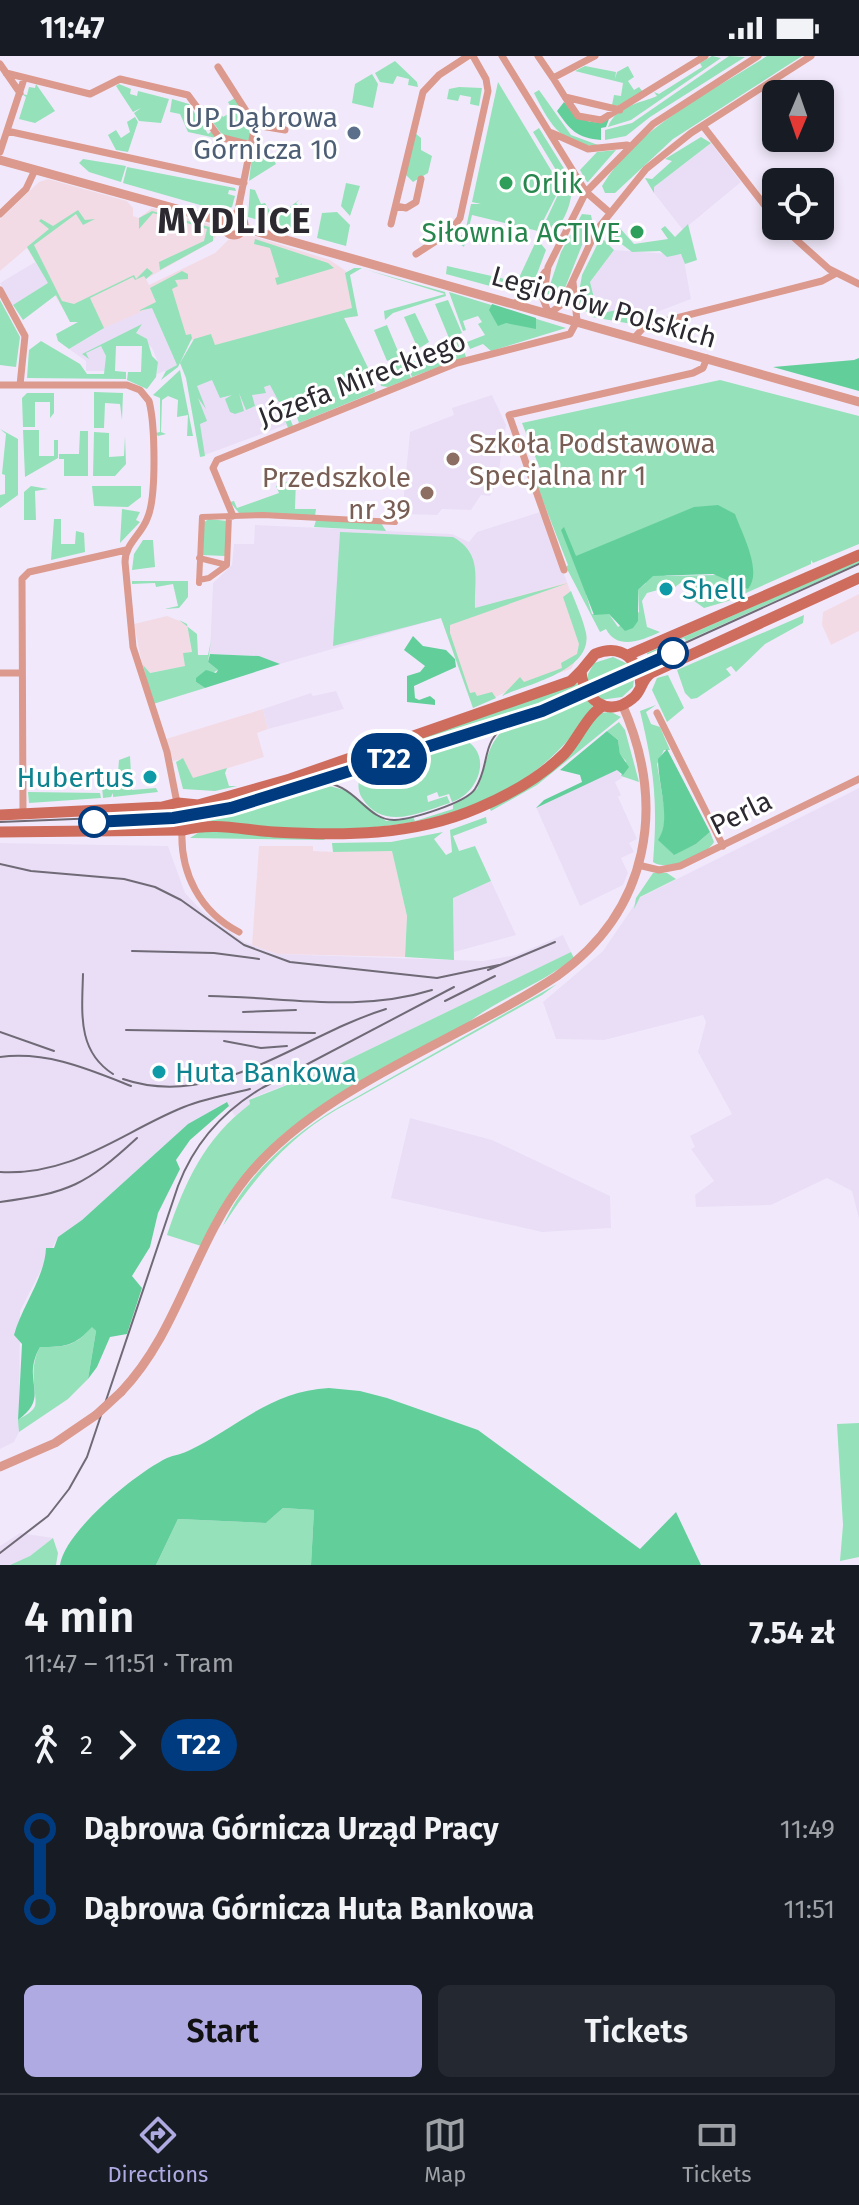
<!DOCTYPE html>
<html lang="en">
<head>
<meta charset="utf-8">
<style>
	body { margin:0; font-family:"Fira Sans",sans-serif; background:#242831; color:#f1f3f6; height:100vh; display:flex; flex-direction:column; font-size:30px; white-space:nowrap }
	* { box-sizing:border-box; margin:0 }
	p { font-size:26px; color:#9ea1a6 }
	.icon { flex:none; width:44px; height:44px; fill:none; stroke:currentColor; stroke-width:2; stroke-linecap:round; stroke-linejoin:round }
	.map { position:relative; height:1509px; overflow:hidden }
	.details { display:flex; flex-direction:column; background:#171b24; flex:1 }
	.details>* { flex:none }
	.badge { padding:0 16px; border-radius:26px; font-size:28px; line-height:52px }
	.needle { width:52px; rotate:182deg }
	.controls { position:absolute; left:762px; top:24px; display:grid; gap:16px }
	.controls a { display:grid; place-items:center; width:72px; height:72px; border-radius:12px; background:#171b24; box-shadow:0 4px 12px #0003; font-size:40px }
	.map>.badge { position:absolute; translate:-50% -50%; box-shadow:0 0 0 4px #fff }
	.legs { display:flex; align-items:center; gap:12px; height:88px; padding:0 24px; font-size:26px }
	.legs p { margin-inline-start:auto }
	.overview { display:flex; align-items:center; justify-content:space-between; height:136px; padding:0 24px }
	h1 { font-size:44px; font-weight:600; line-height:60px }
	.primary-button { display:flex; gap:16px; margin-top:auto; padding:16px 24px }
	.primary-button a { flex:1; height:92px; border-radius:12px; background:#afaae2; color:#111; font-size:32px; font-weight:600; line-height:92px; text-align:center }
	.primary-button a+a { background:#242831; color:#f1f3f6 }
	ul { padding:0 24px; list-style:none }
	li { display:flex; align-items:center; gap:28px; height:80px; font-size:30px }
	li i { display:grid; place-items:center; width:12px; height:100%; margin:0 10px; background:currentColor }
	li i::after { content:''; width:20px; height:20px; margin:-10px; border:6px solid; border-radius:50%; background:#171b24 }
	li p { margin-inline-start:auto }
	li:first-child i { background:linear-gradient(#0000 50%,currentColor 0) }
	li:last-child i { background:linear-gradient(currentColor 50%,#0000 0) }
	.status { display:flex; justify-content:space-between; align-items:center; height:56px; padding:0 40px; background:#171b24; direction:ltr }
	.status svg { height:22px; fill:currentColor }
	.tab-bar { display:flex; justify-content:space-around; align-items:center; height:112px; border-top:2px solid #363941; background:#171b24; font-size:22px; color:#9ea1a6 }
	.tab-bar a { display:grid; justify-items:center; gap:4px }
	.tab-bar .selected { color:#afaae2 }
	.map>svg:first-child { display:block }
	.commercial { fill:#f3dbe6 }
	.built { fill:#eadef7 }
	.green { fill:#95e1b9; fill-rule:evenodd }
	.forest { fill:#62cf9b }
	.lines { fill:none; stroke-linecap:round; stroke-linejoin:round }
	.pedestrian { stroke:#dc998d; stroke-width:6 }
	.minor { stroke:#dc998d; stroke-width:7 }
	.tertiary { stroke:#dc998d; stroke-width:9 }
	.secondary { stroke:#ce6d5e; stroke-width:11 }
	.tram { stroke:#6f6a75; stroke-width:2 }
	.rail { stroke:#6f6a75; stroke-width:2 }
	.tertiary-bridge { stroke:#dc998d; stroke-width:9 }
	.line-1-casing { stroke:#fff; stroke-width:18 }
	.line-1 { stroke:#003b80; stroke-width:12 }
	.service-dot { fill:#5c6f8a; stroke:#fff; stroke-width:3 }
	.leisure-dot { fill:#2e9e5b; stroke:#fff; stroke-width:3 }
	.education-dot { fill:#8d6e63; stroke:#fff; stroke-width:3 }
	.culture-dot { fill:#0f9aa8; stroke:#fff; stroke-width:3 }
	.stop-1-dot { fill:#fff; stroke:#003b80; stroke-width:4 }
	.labels { text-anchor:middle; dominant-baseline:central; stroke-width:6; stroke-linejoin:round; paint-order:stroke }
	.service-label { font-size:28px; fill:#4e5e75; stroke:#fff; text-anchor:end }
	.leisure-label { font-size:28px; fill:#27864d; stroke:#fff; text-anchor:start }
	.street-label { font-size:28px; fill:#2c2930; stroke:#fff }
	.education-label { font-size:28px; fill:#785e54; stroke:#fff; text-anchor:start }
	.culture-label { font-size:28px; fill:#0d838f; stroke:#fff; text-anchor:start }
	.district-label { font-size:36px; font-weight:bold; letter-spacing:2px; fill:#2c2930; stroke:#fff }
</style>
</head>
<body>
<div class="status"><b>11:47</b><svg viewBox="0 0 49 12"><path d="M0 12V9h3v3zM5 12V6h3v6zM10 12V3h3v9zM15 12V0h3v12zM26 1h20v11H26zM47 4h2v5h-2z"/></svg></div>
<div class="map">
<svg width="859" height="1509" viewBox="0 0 859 1509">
	<rect width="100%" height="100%" fill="#f1e9fb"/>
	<path class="commercial" d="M48 123 127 145 133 152V160L139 162 152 152 216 170 218 177 213 185 146 223 149 229 215 197 228 184 250 179 330 204 346 215 358 260 280 273 215 292 211 279 186 286 102 273 63 253 27 192 0 215V163L39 126Z
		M567 526 587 582 571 613 516 631 473 652 441 562Z
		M859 538V575L831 589 822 569 823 556Z
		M167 560 187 568 192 596 184 597 186 610 144 618 134 568Z
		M263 653 268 673 257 677 264 701 193 723 183 703 173 705 166 683Z
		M259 790H313V795L335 796 392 794 407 860 405 901 277 898 252 889Z"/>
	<path class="built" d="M711 87 741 126 683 174 654 137V131Z
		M614 194 683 199 691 243 631 266 598 259 590 226Z
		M35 206 49 227 12 250 0 227Z
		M152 251 178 310 157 318 158 306 152 292 134 276 107 288 105 315H86V305L69 293 104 272Z
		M344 262 374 335 292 350 286 353 291 367 202 400 192 328Z
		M492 339 506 369 497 427 490 440 481 439 471 454 442 453 437 459 402 458 410 376 454 359 452 352Z
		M540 456 567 526 280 608 259 600 210 598 213 527 232 509 234 488H254L255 469 452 478 469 486 477 476Z
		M336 635 344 653 268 673 263 653 311 637 313 640Z
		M617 712 622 722 615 726 621 739 618 741 637 783 629 787 634 796 621 802 628 817 623 829 580 850 536 751Z
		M859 732V1163L852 1135 827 1122 771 1149 696 1151 695 1139 714 1125 691 1093 695 1091 690 1080 732 1058 698 996 706 966 703 959 604 984 556 983 543 946 603 895 639 842Z
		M0 787 168 790 185 837 201 854 244 886 277 898 483 905 516 899 563 879 571 896 333 1011 249 1043 250 1048 235 1060 226 1046 189 1068 82 1164 58 1181 20 1255 19 1376 14 1386 0 1393Z
		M491 825 516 879 454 896 453 841Z
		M410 1062 492 1084 610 1140 611 1172 542 1176 391 1142Z
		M20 1477 53 1482 30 1500 10 1509H0V1490Z"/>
	<path class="green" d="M712 0 721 2 631 64 608 71C616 49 642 47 657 40L654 36 659 38 702 11 700 7Z
		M729 0 745 1 650 61 626 80 605 84V74L632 67Z
		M767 0H802L673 83 615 137H605L602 130C638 70 711 36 767 0Z
		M395 5 417 26 418 31 408 29 409 23 397 20 393 28 380 26 375 17Z
		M585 10 616 16 615 23 617 16 628 10 634 21 628 25 634 34 639 31 643 36 617 50 612 49 614 39 621 40 623 27 575 15Z
		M372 18 378 28 373 52 352 47 355 28Z
		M498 26 557 124 558 136 538 175 472 159 464 191 457 186 452 189 450 186 465 177 471 148H481L472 146Z
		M36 28 55 55 35 67 19 63 26 41 22 38 27 39 29 31 35 32Z
		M119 28 131 33 130 38 137 40 138 35 169 43 161 67 139 65 134 57 141 52 133 56 116 30Z
		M459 31 482 32 479 50 470 48 471 41 460 39 458 45 447 43 449 33Z
		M539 34 571 79 598 89C563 93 548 65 534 37Z
		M235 42 242 53 238 56 246 73 252 70 250 83 246 85 223 80 209 61 218 54 223 61 233 55 228 46Z
		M172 43 189 48 208 78 212 75 216 82 188 76 180 58 170 56Z
		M135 61 138 66 128 96 116 94 108 79 116 74 121 82 130 76 127 66Z
		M539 72 568 119 561 123 559 119 533 76Z
		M415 77 421 82V94L432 100 428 117 413 126 405 118Z
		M701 81 711 87 654 131V137L645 122 652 123 672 105 665 103Z
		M253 92 269 96 276 108 249 125Z
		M616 94 588 126H587L580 114 597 96Z
		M83 103 126 110 121 126 89 116 79 107Z
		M127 111 235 132 236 135 229 134 228 138 235 140 232 151 221 155 123 127Z
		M570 123C576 140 564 172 547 180L540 177 564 126Z
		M346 127 360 130 350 160 341 150Z
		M250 133 255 134 261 148 265 147 275 163 300 143 296 147 299 150 302 147 296 175 248 161Z
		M78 154 85 164 95 163 83 169 76 158 34 189 62 245 74 248 134 219 136 223 147 212 153 217 146 223 144 220 135 224 133 221 90 242 104 272 69 293 58 285 56 278 78 266H70L56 239 23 264 13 249 48 227 27 191 49 173 39 165 41 163 53 170Z
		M152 155 213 172V185L160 214 159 206 204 185 207 173 153 157 139 173V162Z
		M337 156 350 169 346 190 317 182 322 157Z
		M582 158 591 159 592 164 561 242 547 238 561 196Z
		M688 168 697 204 685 208 681 198 667 201 660 195 632 196 611 180 619 171 634 188 668 183 661 173 665 170 675 181Z
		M601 181 614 194 590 226 598 258 626 252 632 268 592 261 577 247 582 219Z
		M255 183 328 207 334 212 277 229 275 222 279 221 270 192 254 188Z
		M537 183 546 194 531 234 518 224Z
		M447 210 505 223 507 218 515 225 501 233 446 218Z
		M354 212H362L350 219 358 260 344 262 371 318 375 336 299 367 293 350 286 353 293 370 288 372 280 350 325 330 280 348 270 329 264 331 266 337 252 339 255 350 246 354 239 337 244 355 235 358 230 356 225 343 232 339 220 342 212 324 197 330 206 353 198 342 207 365 200 368 205 400 200 401 186 322 180 307 194 283 211 278 215 289 352 252 345 217Z
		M367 214 445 236 446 240 393 257 385 264 384 255 445 238Z
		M182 215 188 218V223L175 224 178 230 172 233 186 279 191 278 192 282 178 311 161 324 166 315 177 309 152 252 138 255 156 246 150 232Z
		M449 236 566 272 491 295 483 288 470 293 467 286 485 279 478 268 482 266 478 260 463 265 466 274 463 275Z
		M0 244 20 281 16 311 0 309Z
		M448 244 462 277 449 282 435 248Z
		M415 257 429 286 418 293 404 261Z
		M142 268 136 277 147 283 152 300 158 306 156 321 147 333 127 324 128 316H141L142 290H116L115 315 126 316V323L27 322 29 294 41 285 80 308 87 318H104L106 300 101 290 86 297 89 303 82 298Z
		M387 269 400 300 387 305 374 274Z
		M459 280 466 301 412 321 407 308 427 300 426 294Z
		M404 304 411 322 388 331 381 330 378 314Z
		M180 314 193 380H187L188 359 177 361 178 344 168 340 162 344 161 376 166 378 158 380 155 377 160 376V342L153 339Z
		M720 324 859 360V488L813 507 811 504V508L728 545 704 552 690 542 696 534 687 522 675 531 671 527 665 528V532L647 537 642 545 647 571 660 576C643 584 617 595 606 573L600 576 566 511 568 509 534 422 542 418 522 367ZM710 500 718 519 664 520ZM646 527 638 534 639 556 618 571 609 558H592L586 538Z
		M94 336 123 337 122 364 120 348 105 347 104 372H94Z
		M27 337H54V357L50 362V346H35V371H23L22 342Z
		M0 373 18 383V439L0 452V439L5 438V419L2 418 6 378Z
		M23 374H39V400H54V384H58V402L25 421Z
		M80 375H88V420H64V403H59V398H79Z
		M94 376 109 377V401L124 400 125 380 126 408 115 420H93Z
		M296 422 295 453H316L315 460 239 457 230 446 234 445 237 452 279 437 276 430Z
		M31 430 48 433 35 435 36 464H24V436Z
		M92 430H141V441L128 451 94 450Z
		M122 453 140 456 136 464 140 466 120 487Z
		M54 463H61V488H75L76 475 84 477 85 496 51 504Z
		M209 463 227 465 225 500 202 499 204 466Z
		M316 464 381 467 386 475 314 471Z
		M340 476 453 481C483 498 474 522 475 552L568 527 450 569V577L470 637 475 636 477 640 492 636 496 642 473 652 441 562 333 590Z
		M143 484H153L155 511 132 514 134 498Z
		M859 504V507L686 585 684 582 647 599V597Z
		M132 525H188V541L179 552 164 553 178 550 173 528 156 531 155 527 132 528Z
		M571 535C576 548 583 563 586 577 593 615 527 628 502 640L520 621 524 626 562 612 561 607 577 598 579 588 563 541Z
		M804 559 803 567 765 588 736 616 731 610 726 613 731 619 697 642 691 643 685 637 677 614Z
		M179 564 197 578 198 599H208L211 585 208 606 218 614 196 626 205 632 153 648 143 609 150 617 185 610 183 597 192 596 187 568Z
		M613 601 632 610 588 629V618L594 607Z
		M635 616 633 631 622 641 600 644 591 636Z
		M668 619 684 652 667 666 652 634 657 622Z
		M578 627 580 633C525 658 469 668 412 687 343 711 270 735 198 755L357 705Z
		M583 639 593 650C525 763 392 780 271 772 246 770 222 765 198 764L199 760 322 728 348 735 386 765 413 761 415 765 453 753V749L477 733C488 709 485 687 509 669Z
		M656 649 646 656 651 668 660 671 670 694H664L657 708 666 761 660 785 673 798 696 788 710 776 714 786C705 801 667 816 653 806 658 746 654 713 640 655Z
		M611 656 621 661 537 729 491 755 489 751 515 738 599 657Z
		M619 666 625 674 639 726 621 720 626 705 620 699 618 684 607 675Z
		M461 682C494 695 480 737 452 746L449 738 439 741 437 736 427 740 428 746 447 740 450 747C420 756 384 776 362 742 356 732 358 722 365 712Z
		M130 700 132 734 156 732 158 736 113 741V737L111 741 103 742 102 730H117L119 704Z
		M183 702 193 722 227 712 225 717 229 730H237L215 735 183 733 176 706Z
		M28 736 100 737 101 742 29 747Z
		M486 761 487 767 453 780 459 795 475 790 491 825 453 842 454 904 405 901 407 860 392 795 333 796 332 787 391 786 443 776 434 783 446 799 452 796 450 774Z
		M204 773 323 782 325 784 190 782Z
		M653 817H667L676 823 640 841 634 853 636 842Z
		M571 896 574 902C540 929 499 942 466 968L314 1055 281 1080 241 1122 201 1190 167 1179C185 1126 204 1083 250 1048L249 1044 333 1011Z
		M557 928 542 939 336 1054C287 1083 253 1123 223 1170 244 1120 293 1078 339 1051Z
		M92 1270 96 1275 88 1323 68 1343 19 1376 18 1364C22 1361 31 1357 34 1352 40 1344 26 1316 40 1291 64 1291 76 1291 92 1270Z
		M859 1367V1501L840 1505 843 1469 837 1368Z
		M283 1452 314 1454 311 1509H156L178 1463 266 1467Z
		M53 1482 58 1497 56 1509H10L30 1500Z"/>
	<path class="forest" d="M564 46C577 61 588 72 609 63L606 71 601 72V84C577 82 570 74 557 55Z
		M492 248 536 262V273L506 267 498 270 489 254Z
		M859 302V335L773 311 854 304Z
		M718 449 735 458C742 478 763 515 748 533L713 518 653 520 638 534V565L633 572 625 575 609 558 594 559 561 474 564 471 576 500 694 451Z
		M413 580 423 590 446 594 455 603 456 611 414 630 415 642 419 644 430 640 435 644V649L407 646V620L420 616 425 610 404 594Z
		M210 598 259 600 280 608 205 632 196 626V622L206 614 216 617 218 614 208 606Z
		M607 675 618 684 620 698 629 711 623 719 617 714 536 752 544 744 582 726 580 719 560 714Z
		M667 693 710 776 696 788 674 799 658 784C672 764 658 730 658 703Z
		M227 1046 229 1050 190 1084 176 1104 180 1113 158 1157 150 1191 132 1220 142 1232 127 1278 110 1281 97 1311 88 1323 96 1275 92 1271C75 1290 65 1291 40 1291 20 1326 52 1339 18 1364L22 1288 14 1279C22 1250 45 1221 46 1192H54L58 1181 82 1164 188 1068Z
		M329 1332 360 1335 387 1342 478 1374 640 1493 676 1456 701 1509H311L314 1454 283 1452 266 1467 178 1463 156 1509H60C65 1475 136 1417 167 1402 174 1399 183 1398 190 1394 239 1370 271 1335 329 1332Z"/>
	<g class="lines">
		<path class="pedestrian" d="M199 502 227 509
			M199 524 209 522 227 509 229 460
			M199 527 202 461 263 459 395 466"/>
		<path class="minor" d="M502 0 586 136 609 156
			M538 0 553 22 595 0
			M758 0 653 68 586 136 548 211 543 243 549 258 562 248 596 175 646 113 691 77 811 0
			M0 8 20 37
			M218 11 255 69 285 74
			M6 17 90 38 120 23 188 39 219 81 251 89
			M553 22 565 41 620 54
			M565 41 578 60 601 64 705 0
			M703 70 776 164
			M7 75 244 127
			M552 77 588 93 627 89
			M0 96 24 23
			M396 150 406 152 416 146 421 123
			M0 158 26 133 35 114
			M237 159 255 69
			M391 168 423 36 439 19 468 0
			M781 170 829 213 859 228
			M416 198 450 176 460 162 488 35 486 23 473 0
			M0 234 25 280 20 329
			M513 248 530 239 545 216
			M634 282 645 270 822 225 835 218
			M0 329H127L140 334 149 345C155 368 157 442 147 463 141 479 125 488 125 506L133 591 167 696 177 747
			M233 460 213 412 217 404 457 307 570 278 577 265 573 226
			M564 514 509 359 693 317 703 312 707 302
			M0 617H22
			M657 657 723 790
			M23 757 22 523 29 516 126 494
			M182 774C180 817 200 856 239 876
			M638 809 659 814 680 810 859 723"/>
		<path class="tertiary" d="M0 104 224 166
			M224 169a10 10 0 1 1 20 0a10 10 0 1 1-20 0Z
			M244 172 859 346
			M121 1336C180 1274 193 1188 246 1122 320 1030 459 985 557 920 650 854 667 749 622 648
			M0 1411 55 1387 96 1359"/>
		<path class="secondary" d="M628 599 859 499
			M641 631C640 604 622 587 595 598L581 615C583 642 607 664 633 642 642 635 641 624 651 617L859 522
			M0 759 162 751 178 747 198 749 290 723 571 625 581 615
			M0 776 184 774C215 766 242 774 274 776 343 780 413 780 478 752 509 739 541 721 565 697 578 683 587 659 603 650"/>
		<path class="tram" d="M315 727C356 723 364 765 395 764 412 763 466 747 475 733 492 707 478 685 512 665
			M0 766 173 759 236 747 546 650 859 508"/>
		<path class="rail" d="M0 808 31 815 124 823 155 831 181 844 244 889 290 906 437 922 499 909
			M132 895 214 897 259 903
			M488 914 555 886
			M83 918C82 957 77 995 113 1018
			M209 940C285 941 358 957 432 934
			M445 945 495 920
			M243 956 296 954
			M126 974 315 977
			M0 976 54 995
			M224 985 261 992 287 990
			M0 1001C47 995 88 1013 131 1030
			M123 1023C216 1055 301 979 386 953
			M0 1116C71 1120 118 1079 179 1053 201 1043 227 1039 250 1033
			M0 1146C69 1137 86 1129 137 1082
			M0 1497 48 1460 69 1433 87 1401 178 1130C194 1088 223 1055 262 1032L454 931"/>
		<path class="tertiary-bridge" d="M96 1359 121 1336"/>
	</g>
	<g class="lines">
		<g class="line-1-casing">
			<path id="line-1" d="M94 766 173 762 231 752 542 655 673 597"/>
		</g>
		<use href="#line-1" class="line-1"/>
	</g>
	<circle class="service-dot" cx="354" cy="77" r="8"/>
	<g class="leisure-dot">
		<circle cx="506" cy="127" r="8"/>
		<circle cx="637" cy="176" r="8"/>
	</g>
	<g class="education-dot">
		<circle cx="453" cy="403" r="8"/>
		<circle cx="427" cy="437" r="8"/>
	</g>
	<g class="culture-dot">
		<circle cx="666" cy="533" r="8"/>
		<circle cx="150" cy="721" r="8"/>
		<circle cx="159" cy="1016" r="8"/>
	</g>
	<g class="stop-1-dot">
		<circle cx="673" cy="597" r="14"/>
		<circle cx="94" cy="766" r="14"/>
	</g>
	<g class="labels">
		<g class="service-label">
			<text x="338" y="61">UP Dąbrowa<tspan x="338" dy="32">Górnicza 10</tspan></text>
		</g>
		<g class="leisure-label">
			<text x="522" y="127">Orlik</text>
			<text x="621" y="176" text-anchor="end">Siłownia ACTIVE</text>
		</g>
		<g class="street-label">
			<text transform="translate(604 251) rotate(16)">Legionów Polskich</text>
			<text transform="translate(362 323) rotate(-21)">Józefa Mireckiego</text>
			<text transform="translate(741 757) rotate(-26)">Perla</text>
		</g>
		<g class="education-label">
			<text x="469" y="387">Szkoła Podstawowa<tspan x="469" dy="32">Specjalna nr 1</tspan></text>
			<text x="411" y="421" text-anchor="end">Przedszkole<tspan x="411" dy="32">nr 39</tspan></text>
		</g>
		<g class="culture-label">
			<text x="682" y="533">Shell</text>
			<text x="134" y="721" text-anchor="end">Hubertus</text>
			<text x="175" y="1016">Huta Bankowa</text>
		</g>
		<g class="district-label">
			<text x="235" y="165">MYDLICE</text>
		</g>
	</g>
</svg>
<div class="controls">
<a><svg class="needle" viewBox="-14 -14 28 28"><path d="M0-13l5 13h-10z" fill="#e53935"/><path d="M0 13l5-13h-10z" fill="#9ea1a6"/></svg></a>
<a><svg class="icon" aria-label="locate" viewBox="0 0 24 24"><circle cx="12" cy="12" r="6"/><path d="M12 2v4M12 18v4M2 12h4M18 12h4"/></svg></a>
</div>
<b class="badge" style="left:389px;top:703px;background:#003b80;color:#fff">T22</b>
</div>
<section class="details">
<div class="overview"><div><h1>4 min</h1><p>11:47 – 11:51 · Tram</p></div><b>7.54 zł</b></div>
<div class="legs"><svg class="icon" aria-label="walk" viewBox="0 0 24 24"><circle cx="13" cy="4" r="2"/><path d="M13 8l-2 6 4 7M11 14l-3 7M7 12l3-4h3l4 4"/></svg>2<svg class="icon" aria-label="forward" viewBox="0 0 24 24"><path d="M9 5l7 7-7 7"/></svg><b class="badge" style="background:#003b80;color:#fff">T22</b></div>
<ul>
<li><i style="color:#003b80"></i><b>Dąbrowa Górnicza Urząd Pracy</b><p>11:49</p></li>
<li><i style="color:#003b80"></i><b>Dąbrowa Górnicza Huta Bankowa</b><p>11:51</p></li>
</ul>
<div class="primary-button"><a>Start</a><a>Tickets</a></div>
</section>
<nav class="tab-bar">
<a class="selected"><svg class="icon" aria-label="directions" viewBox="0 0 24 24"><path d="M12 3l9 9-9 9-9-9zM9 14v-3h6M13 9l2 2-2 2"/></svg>Directions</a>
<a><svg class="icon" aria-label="map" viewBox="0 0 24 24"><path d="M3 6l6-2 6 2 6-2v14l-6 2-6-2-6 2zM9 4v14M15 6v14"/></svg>Map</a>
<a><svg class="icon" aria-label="tickets" viewBox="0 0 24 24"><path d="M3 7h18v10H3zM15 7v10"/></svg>Tickets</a>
</nav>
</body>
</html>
